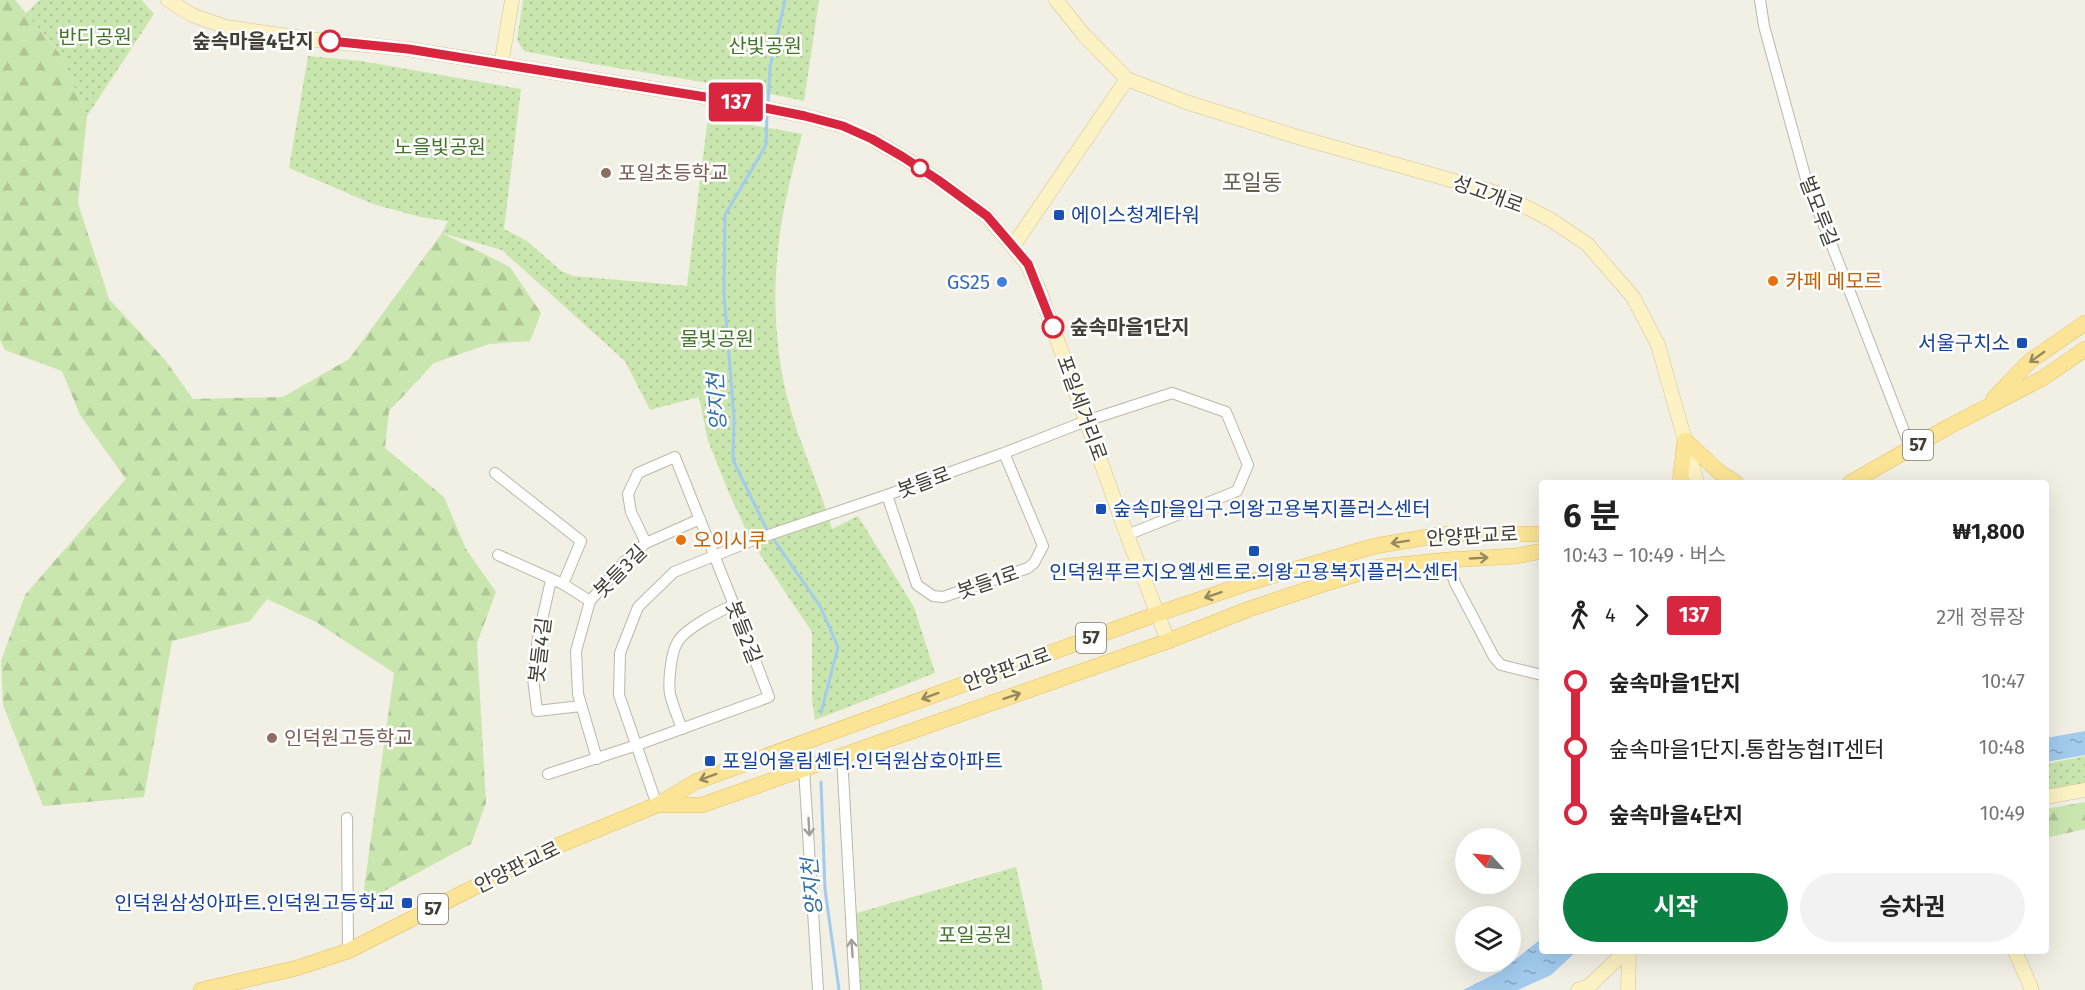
<!DOCTYPE html>
<html lang="ko">
<head>
<meta charset="utf-8">
<style>
	body { margin:0; font-family:"Fira Sans","Noto Sans KR",sans-serif; background:#f2f2f2; color:#222; height:100vh; display:flex; flex-direction:column; font-size:22px; white-space:nowrap }
	* { box-sizing:border-box; margin:0 }
	p { font-size:20px; color:#767676 }
	.icon { flex:none; width:33px; height:33px; fill:none; stroke:currentColor; stroke-width:2; stroke-linecap:round; stroke-linejoin:round }
	.map { position:relative; flex:1; overflow:hidden }
	.panel { position:absolute; left:1539px; top:480px; width:510px; height:474px; display:flex; flex-direction:column; background:#fff; border-radius:6px; box-shadow:0 6px 24px #0002 }
	.panel>* { flex:none }
	.badge { padding:0 12px; border-radius:4px; font-size:21px; line-height:39px }
	.needle { width:39px; rotate:296deg }
	.buttons { position:absolute; left:1455px; top:828px; display:grid; gap:12px }
	.buttons a { display:grid; place-items:center; width:66px; height:66px; border-radius:50%; background:#fff; box-shadow:0 6px 24px #0002; font-size:30px }
	.map>.badge { position:absolute; translate:-50% -50%; box-shadow:0 0 0 3px #fff }
	.legs { display:flex; align-items:center; gap:9px; height:66px; padding:0 24px; font-size:20px }
	.legs p { margin-inline-start:auto }
	.overview { display:flex; align-items:center; justify-content:space-between; height:102px; padding:0 24px }
	h1 { font-size:33px; font-weight:700; line-height:45px }
	.button { display:flex; gap:12px; margin-top:auto; padding:12px 24px }
	.button a { flex:1; height:69px; border-radius:36px; background:#0b8043; color:#fff; font-size:24px; font-weight:700; line-height:69px; text-align:center }
	.button a+a { background:#f2f2f2; color:#222 }
	ul { padding:0 24px; list-style:none }
	li { display:flex; align-items:center; gap:21px; height:66px; font-size:22px }
	li i { display:grid; place-items:center; width:9px; height:100%; margin:0 8px; background:currentColor }
	li i::after { content:''; width:15px; height:15px; margin:-8px; border:4px solid; border-radius:50%; background:#fff }
	li p { margin-inline-start:auto }
	li:first-child i { background:linear-gradient(#0000 50%,currentColor 0) }
	li:last-child i { background:linear-gradient(currentColor 50%,#0000 0) }
	.map>svg:first-child { display:block }
	.forest { fill:url(#forest-firs) }
	.park { fill:url(#park-dots) }
	.water { fill:url(#water-ripples) }
	.lines { fill:none; stroke-linecap:round; stroke-linejoin:round }
	.stream { stroke:#a2cbee; stroke-width:3 }
	.street-casing { stroke:#bdb7a8; stroke-width:12 }
	.secondary-casing { stroke:#d1c496; stroke-width:15 }
	.primary-casing { stroke:#e0c265; stroke-width:16 }
	.street { stroke:#fff; stroke-width:10 }
	.secondary { stroke:#fdf2c4; stroke-width:14 }
	.primary { stroke:#fbe495; stroke-width:15 }
	.oneway { stroke:#968960 }
	.oneway2 { stroke:#a29f9a }
	.line-1-casing { stroke:#fff; stroke-width:14 }
	.line-1 { stroke:#d7263d; stroke-width:9 }
	.stop-1-dot { fill:#fff; stroke:#d7263d; stroke-width:3 }
	.education-dot { fill:#8d6e63; stroke:#fff; stroke-width:2 }
	.transit-dot { fill:#1a4fb4; stroke:#fff; stroke-width:2 }
	.food-dot { fill:#e8710a; stroke:#fff; stroke-width:2 }
	.shop-dot { fill:#3f7fe0; stroke:#fff; stroke-width:2 }
	.labels { text-anchor:middle; dominant-baseline:central; stroke-width:5; stroke-linejoin:round; paint-order:stroke }
	.shield { fill:#fff; stroke:#7c7972; stroke-width:1.5 }
	.shield-label { font-size:18px; font-weight:bold; fill:#443f35 }
	.park-label { font-size:20px; fill:#42742a; stroke:#fff }
	.stop-label { font-size:20px; font-weight:bold; fill:#443f35; stroke:#fff; text-anchor:end }
	.education-label { font-size:20px; fill:#785e54; stroke:#fff; text-anchor:start }
	.street-label { font-size:20px; fill:#443f35; stroke:#fff }
	.transit-label { font-size:20px; fill:#164399; stroke:#fff; text-anchor:start }
	.food-label { font-size:20px; fill:#c56008; stroke:#fff; text-anchor:start }
	.shop-label { font-size:20px; fill:#366cbe; stroke:#fff; text-anchor:end }
	.water-label { font-size:21px; font-style:italic; fill:#3172ad; stroke:#fff }
	.quarter-label { font-size:22px; fill:#675e4c; stroke:#fff }
</style>
</head>
<body>
<div class="map">
<svg width="2085" height="990" viewBox="0 0 2085 990">
	<defs>
		<pattern id="forest-firs" width="22" height="20" patternUnits="userSpaceOnUse" patternTransform="scale(1.5)"><rect width="22" height="20" fill="#cae6af"/><path d="M5 1l3.5 6h-7zM16 11l3.5 6h-7z" fill="#afc697"/></pattern>
		<pattern id="park-dots" width="8" height="8" patternUnits="userSpaceOnUse" patternTransform="scale(1.5)"><rect width="8" height="8" fill="#cae6af"/><path d="M2 2h.1M6 6h.1" fill="none" stroke="#afc697" stroke-width="1.8" stroke-linecap="round"/></pattern>
		<pattern id="water-ripples" width="26" height="14" patternUnits="userSpaceOnUse" patternTransform="scale(1.5)"><rect width="26" height="14" fill="#a2cbee"/><path d="M2 4q2-2 4 0t4 0M15 11q2-2 4 0t4 0" fill="none" stroke="#86a6c2"/></pattern>
	</defs>
	<rect width="100%" height="100%" fill="#f2efe5"/>
	<path class="forest" d="M0 0H15L61 55 87 116 78 203 109 299 166 361 193 399 283 397 349 359 442 233 510 267 541 313 530 341 489 344 434 363 389 411 385 448 444 497 466 549 496 592 477 643 486 803 471 844 362 903 394 673 316 622 267 599 250 621 172 641 144 797 43 806 3 705 1 661 25 595 126 479 80 415 62 371 5 350 0 340Z
		M2085 802V829L2046 838V809Z"/>
	<path class="park" d="M40 0H142L154 14 87 116 61 55 26 13Z
		M523 0H819L804 101C711 81 617 70 524 51L517 40Z
		M308 56 361 61 521 89 504 229 527 241 561 271 573 276 687 286 708 117 802 134C793 169 783 205 779 241 772 296 775 355 790 408 802 449 820 488 832 529L858 516 914 607 935 673 815 720 812 699V632L751 541 729 493 708 441 699 397 650 410 625 361 502 250 442 233 448 221 420 217 373 204 289 168Z
		M2085 756V785L2046 792V764Z
		M1016 867 1043 990H856L850 915Z"/>
	<path class="water" d="M2085 731V755L2046 762V738Z
		M1542 938V951H1577L1551 975 1518 990H1463L1501 971Z"/>
	<g class="lines">
		<path class="stream" d="M768 105 770 67 785 0
			M767 114 766 145 725 215 724 294 734 417 733 460 768 532
			M772 537 820 606 838 647 821 713
			M821 782 825 889 839 990"/>
		<g class="street-casing">
			<path id="street" d="M1760 0 1764 26 1806 179 1911 449
				M495 473 581 541 563 584
				M887 495 917 585 933 596 943 597 1028 568 1034 563 1043 546 1004 453
				M498 555 563 584 590 601
				M1447 560 1455 583 1494 657 1501 665 1542 675
				M551 580 538 638 533 678 537 711 581 706
				M682 729C678 718 673 706 670 694 668 683 671 653 677 643 684 629 719 611 734 605
				M842 756 855 990
				M597 759 578 694 576 651 590 601 625 561 646 543 700 519
				M804 769 818 990
				M548 774 637 745 769 697 734 605 675 457 638 473 628 494 631 512 646 543
				M657 805 619 695 620 653 638 607 674 572 751 541 887 495 1004 453 1086 421 1172 393 1226 412 1248 465 1237 491 1127 535
				M347 818 348 951"/>
		</g>
		<g class="secondary-casing">
			<path id="secondary" d="M168 0 192 15 226 27 324 41 408 49 730 101 805 116 843 126 872 139 903 157 938 180 987 216 1027 264 1040 292 1127 535 1168 641
				M1056 0 1084 35 1127 79 1189 103 1301 138 1501 194 1551 220 1587 244 1633 297 1658 345 1697 483
				M501 65 512 0
				M1013 246 1127 79
				M2046 797 2085 790
				M2015 951 2032 990
				M1578 990 1589 986 1626 951
				M1628 990 1629 951"/>
		</g>
		<g class="primary-casing">
			<path id="primary" d="M1994 398 2030 361 2085 323
				M1685 440 1719 472 1736 483
				M1680 483 1685 440
				M1850 483 1948 427 2043 378 2085 349
				M657 805H702L1168 641 1249 609 1330 582 1380 567 1447 560 1516 556 1542 551
				M201 990 297 968 348 951 552 848 657 805 695 782 1157 614 1251 582 1375 546 1445 534H1542"/>
		</g>
		<use href="#street" class="street"/>
		<use href="#secondary" class="secondary"/>
		<use href="#primary" class="primary"/>
	</g>
	<defs><path id="oneway-shaft" d="M-6 0H5M1.5-3L5.5 0L1.5 3" fill="none" stroke-width="1.6" stroke-linecap="round" stroke-linejoin="round" transform="scale(1.5)"/></defs>
	<g class="oneway">
		<use href="#oneway-shaft" transform="translate(2037 357) rotate(144)"/>
		<use href="#oneway-shaft" transform="translate(1400 542) rotate(171)"/>
		<use href="#oneway-shaft" transform="translate(1479 558) rotate(-3)"/>
		<use href="#oneway-shaft" transform="translate(1213 595) rotate(161)"/>
		<use href="#oneway-shaft" transform="translate(930 696) rotate(160)"/>
		<use href="#oneway-shaft" transform="translate(1012 696) rotate(-19)"/>
		<use href="#oneway-shaft" transform="translate(708 777) rotate(160)"/>
	</g>
	<g class="oneway2">
		<use href="#oneway-shaft" transform="translate(809 827) rotate(87)"/>
		<use href="#oneway-shaft" transform="translate(852 948) rotate(-94)"/>
	</g>
	<g class="lines">
		<g class="line-1-casing">
			<path id="line-1" d="M330 41 408 49 730 101 805 116 843 126 872 139 903 157 938 180 987 216 1028 264 1053 327"/>
		</g>
		<use href="#line-1" class="line-1"/>
	</g>
	<g class="stop-1-dot">
		<circle cx="330" cy="41" r="10"/>
		<circle cx="920" cy="168" r="8"/>
		<circle cx="1053" cy="327" r="10"/>
	</g>
	<g class="education-dot">
		<circle cx="606" cy="173" r="6"/>
		<circle cx="272" cy="738" r="6"/>
	</g>
	<g class="transit-dot">
		<rect x="1053" y="209" width="12" height="12" rx="3"/>
		<rect x="2016" y="337" width="12" height="12" rx="3"/>
		<rect x="1095" y="503" width="12" height="12" rx="3"/>
		<rect x="1248" y="545" width="12" height="12" rx="3"/>
		<rect x="704" y="755" width="12" height="12" rx="3"/>
		<rect x="401" y="897" width="12" height="12" rx="3"/>
	</g>
	<g class="food-dot">
		<circle cx="1773" cy="281" r="6"/>
		<circle cx="681" cy="540" r="6"/>
	</g>
	<circle class="shop-dot" cx="1002" cy="282" r="6"/>
	<g class="labels">
		<g class="shield">
			<rect x="1903" y="430" width="30" height="30" rx="4.5"/>
			<rect x="1076" y="623" width="30" height="30" rx="4.5"/>
			<rect x="418" y="894" width="30" height="30" rx="4.5"/>
		</g>
		<g class="shield-label">
			<text x="1918" y="445">57</text>
			<text x="1091" y="638">57</text>
			<text x="433" y="909">57</text>
		</g>
		<g class="park-label">
			<text x="95" y="37">반디공원</text>
			<text x="765" y="46">산빛공원</text>
			<text x="440" y="147">노을빛공원</text>
			<text x="717" y="339">물빛공원</text>
			<text x="975" y="935">포일공원</text>
		</g>
		<g class="stop-label">
			<text x="314" y="41">숲속마을4단지</text>
			<text x="1070" y="327" text-anchor="start">숲속마을1단지</text>
		</g>
		<g class="education-label">
			<text x="618" y="173">포일초등학교</text>
			<text x="284" y="738">인덕원고등학교</text>
		</g>
		<g class="street-label">
			<text transform="translate(1488 194) rotate(20)">성고개로</text>
			<text transform="translate(1819 211) rotate(69)">벌모루길</text>
			<text transform="translate(1082 408) rotate(70)">포일세거리로</text>
			<text transform="translate(924 482) rotate(-20)">봇들로</text>
			<text transform="translate(1472 536) rotate(-3)">안양판교로</text>
			<text transform="translate(620 571) rotate(-45)">봇들3길</text>
			<text transform="translate(988 582) rotate(-19)">봇들1로</text>
			<text transform="translate(744 632) rotate(69)">봇들2길</text>
			<text transform="translate(540 650) rotate(-83)">봇들4길</text>
			<text transform="translate(1007 669) rotate(-20)">안양판교로</text>
			<text transform="translate(517 867) rotate(-26)">안양판교로</text>
		</g>
		<g class="transit-label">
			<text x="1071" y="215">에이스청계타워</text>
			<text x="2010" y="343" text-anchor="end">서울구치소</text>
			<text x="1113" y="509">숲속마을입구.의왕고용복지플러스센터</text>
			<text x="1254" y="572" text-anchor="middle">인덕원푸르지오엘센트로.의왕고용복지플러스센터</text>
			<text x="722" y="761">포일어울림센터.인덕원삼호아파트</text>
			<text x="395" y="903" text-anchor="end">인덕원삼성아파트.인덕원고등학교</text>
		</g>
		<g class="food-label">
			<text x="1785" y="281">카페 메모르</text>
			<text x="693" y="540">오이시쿠</text>
		</g>
		<g class="shop-label">
			<text x="990" y="282">GS25</text>
		</g>
		<g class="water-label">
			<text transform="translate(717 402) rotate(-93)">양지천</text>
			<text transform="translate(812 887) rotate(-95)">양지천</text>
		</g>
		<g class="quarter-label">
			<text x="1252" y="182">포일동</text>
		</g>
	</g>
</svg>
<div class="buttons">
<a><svg class="needle" viewBox="-14 -14 28 28"><path d="M0-13l5 13h-10z" fill="#e53935"/><path d="M0 13l5-13h-10z" fill="#767676"/></svg></a>
<a><svg class="icon" aria-label="layers" viewBox="0 0 24 24"><path d="M12 4l9 5-9 5-9-5zM3 14l9 5 9-5"/></svg></a>
</div>
<b class="badge" style="left:736px;top:102px;background:#d7263d;color:#fff">137</b>
<section class="panel">
<div class="overview"><div><h1>6 분</h1><p>10:43 – 10:49 · 버스</p></div><b>₩1,800</b></div>
<div class="legs"><svg class="icon" aria-label="walk" viewBox="0 0 24 24"><circle cx="13" cy="4" r="2"/><path d="M13 8l-2 6 4 7M11 14l-3 7M7 12l3-4h3l4 4"/></svg>4<svg class="icon" aria-label="forward" viewBox="0 0 24 24"><path d="M9 5l7 7-7 7"/></svg><b class="badge" style="background:#d7263d;color:#fff">137</b><p>2개 정류장</p></div>
<ul>
<li><i style="color:#d7263d"></i><b>숲속마을1단지</b><p>10:47</p></li>
<li><i style="color:#d7263d"></i><span>숲속마을1단지.통합농협IT센터</span><p>10:48</p></li>
<li><i style="color:#d7263d"></i><b>숲속마을4단지</b><p>10:49</p></li>
</ul>
<div class="button"><a>시작</a><a>승차권</a></div>
</section>
</div>
</body>
</html>
